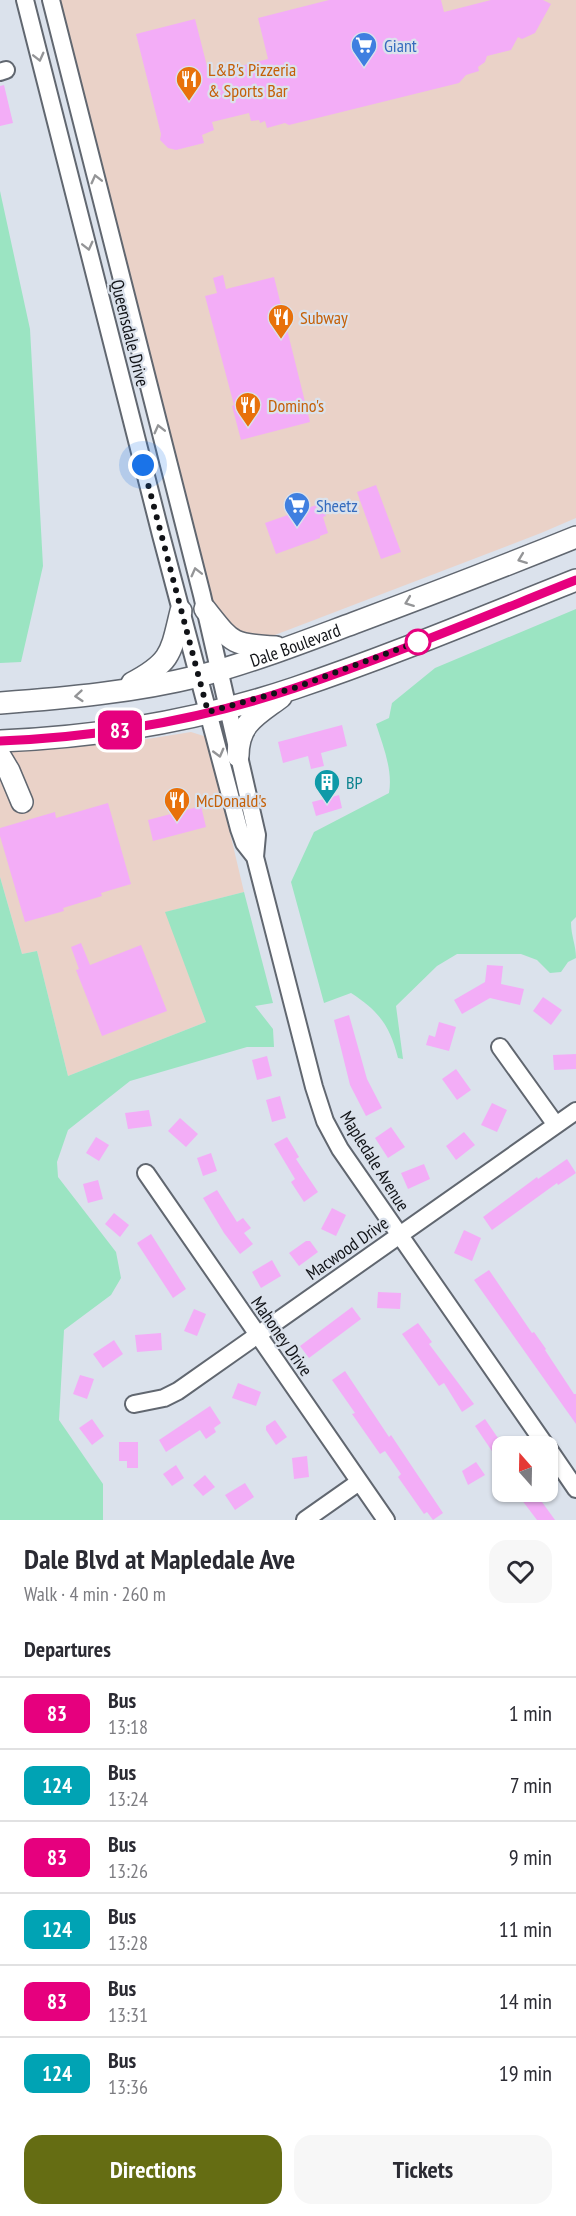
<!DOCTYPE html>
<html lang="en">
<head>
<meta charset="utf-8">
<style>
	body { margin:0; font-family:"PT Sans Narrow",sans-serif; background:#f7f7f7; color:#2b2b33; height:100vh; display:flex; flex-direction:column; font-size:22px; white-space:nowrap }
	* { box-sizing:border-box; margin:0 }
	p { font-size:20px; color:#7c7c81 }
	.icon { flex:none; width:33px; height:33px; fill:none; stroke:currentColor; stroke-width:2; stroke-linecap:round; stroke-linejoin:round }
	.map { position:relative; height:1520px; overflow:hidden }
	.panel { display:flex; flex-direction:column; background:#fff; flex:1 }
	.panel>* { flex:none }
	.badge { padding:0 12px; border-radius:9px; font-size:21px; line-height:39px }
	.needle { width:39px; rotate:340deg }
	.buttons { position:absolute; left:492px; top:1436px; display:grid; gap:12px }
	.buttons a { display:grid; place-items:center; width:66px; height:66px; border-radius:12px; background:#fff; box-shadow:0 2px 4px #0004; font-size:30px }
	.you { position:absolute; width:30px; height:30px; margin:-15px; border:4px solid #fff; border-radius:50%; background:#1a73e8; box-shadow:0 0 0 9px #1a73e833 }
	.map>.badge { position:absolute; translate:-50% -50%; box-shadow:0 0 0 3px #fff }
	h2 { padding:0 24px; font-size:22px; line-height:54px }
	.round { display:grid; place-items:center; flex:none; width:63px; height:63px; border-radius:18px; background:#f7f7f7 }
	.head { display:flex; align-items:center; justify-content:space-between; height:102px; padding:0 24px }
	h1 { font-size:28px; font-weight:700; line-height:45px }
	.action { display:flex; gap:12px; margin-top:auto; padding:12px 24px }
	.action a { flex:1; height:69px; border-radius:18px; background:#656d13; color:#fff; font-size:24px; font-weight:700; line-height:69px; text-align:center }
	.action a+a { background:#f7f7f7; color:#2b2b33 }
	ul { padding:0; list-style:none }
	li { display:flex; align-items:center; gap:18px; height:72px; padding:0 24px; border-top:2px solid #e1e1e2 }
	li div { flex:1 }
	li b { display:block; font-size:22px }
	li em { font-style:normal }
	li .badge { min-width:66px; font-weight:700; text-align:center }
	.map>svg:first-child { display:block }
	.commercial { fill:#ead2c8 }
	.green { fill:#9be4c2 }
	.building { fill:#f3adf7 }
	.lines { fill:none; stroke-linecap:round; stroke-linejoin:round }
	.minor-casing { stroke:#616770; stroke-width:20 }
	.major-casing { stroke:#616770; stroke-width:24 }
	.minor { stroke:#fff; stroke-width:16 }
	.major { stroke:#fff; stroke-width:21 }
	.oneway { stroke:#949597 }
	.line-casing { stroke:#fff; stroke-width:14 }
	.line { stroke:#e6007e; stroke-width:9 }
	.walk { stroke:#111317; stroke-width:6; stroke-dasharray:0 10.8 }
	.stop-dot { fill:#fff; stroke:#e6007e; stroke-width:3 }
	.labels { text-anchor:middle; dominant-baseline:central; stroke-width:4.5; stroke-linejoin:round; paint-order:stroke }
	.shop-label { font-size:18px; fill:#366cbe; stroke:#dbe2ec; text-anchor:start }
	.food-label { font-size:18px; fill:#c56008; stroke:#dbe2ec; text-anchor:start }
	.street-label { font-size:18px; fill:#111317; stroke:#dbe2ec }
	.culture-label { font-size:18px; fill:#0d838f; stroke:#dbe2ec; text-anchor:start }
</style>
</head>
<body>
<div class="map">
<svg width="576" height="1520" viewBox="0 0 576 1520">
	<rect width="100%" height="100%" fill="#dbe2ec"/>
	<path class="commercial" d="M51 0H576V518L541 533 254 643 219 623Z
		M191 732 207 737 209 744 244 892 166 912 206 1022 68 1076 37 951 22 954 0 877V748L141 740Z"/>
	<path class="green" d="M0 191 30 329 43 566 21 662 0 663Z
		M576 609V917L571 922C571 936 576 945 576 958L568 962 561 972 550 973 537 960 521 954H457L437 966 396 1006 403 1059 398 1058C390 1026 379 1011 351 993L324 1003 291 882 314 832 389 793C393 770 383 746 376 724L389 718 392 703 435 668Z
		M0 877 22 954 37 951 68 1076 206 1022 165 912 244 892 273 1003 255 1006 273 1029 274 1047H247L130 1081 68 1130 57 1162 58 1177 116 1252 121 1278 111 1295 64 1330 59 1420 103 1484V1520H0Z"/>
	<path class="building" d="M329 0H441L444 12 491 0H543L551 4 535 33 522 39 518 37 511 50 487 56 485 62 478 67 479 71 466 75 459 83 289 125 285 123 267 128 265 121 260 123 259 120 251 121 249 113 212 122 214 130 202 135 204 143 176 150 168 148 160 140 161 134 136 34 195 19 209 74 268 59 258 18Z
		M4 85 13 123 0 126V86Z
		M223 275 226 289 274 277 310 422 241 440 232 406 234 405 205 296 217 293 213 278Z
		M376 485 401 552 381 559 357 492Z
		M322 503 326 516 323 517 328 533 320 536V538L276 554 265 523Z
		M342 725 347 746 321 753 324 766 311 769 308 756 283 763 278 742Z
		M339 795 342 808 316 816 312 802Z
		M108 803 131 884 101 893 102 896 63 908 64 911 25 922 0 836V828L55 812 56 818Z
		M201 806 206 827 153 841 148 820Z
		M81 943 90 965 141 945 167 1011 102 1036 76 970 79 969 71 947Z
		M487 965 503 966 501 984 524 989 520 1005 490 998 462 1014 454 1000 485 982Z
		M543 997 562 1010 551 1025 533 1011Z
		M349 1015 367 1079 382 1108 366 1116 350 1085 334 1020Z
		M439 1022 456 1027 449 1051 426 1045 429 1035 435 1037Z
		M576 1054V1069L554 1070 553 1055Z
		M267 1056 272 1076 257 1080 252 1060Z
		M456 1069 471 1090 457 1100 442 1079Z
		M280 1096 286 1118 272 1122 266 1100Z
		M492 1103 507 1110 497 1132 481 1125Z
		M149 1110 152 1126 128 1129 125 1113Z
		M180 1118 198 1134 186 1147 168 1131Z
		M391 1127 405 1147 388 1158 375 1138Z
		M464 1132 475 1145 456 1160 446 1146Z
		M96 1137 109 1145 99 1161 86 1153Z
		M287 1137 299 1157 296 1159 318 1192 304 1202 291 1182 295 1179 274 1144Z
		M211 1153 217 1171 203 1176 197 1158Z
		M567 1159 576 1173 558 1185 557 1183 492 1230 483 1217 537 1177 538 1179Z
		M424 1164 430 1179 408 1189 401 1173Z
		M98 1180 103 1199 88 1203 83 1184Z
		M217 1190 237 1222 243 1218 251 1228 244 1233 253 1244 240 1254 224 1233 203 1198Z
		M332 1208 346 1215 336 1236 321 1229Z
		M114 1213 129 1225 120 1237 105 1224Z
		M464 1230 481 1238 472 1261 454 1253Z
		M151 1234 186 1289 173 1298 137 1243Z
		M306 1241H310L318 1252 299 1266 289 1253Z
		M272 1260 281 1276 261 1288 252 1272Z
		M489 1270 532 1333 534 1332 546 1349 545 1350 574 1394H576V1424L474 1280Z
		M378 1292 401 1293 400 1309 377 1308Z
		M352 1307 361 1319 309 1358 300 1346Z
		M194 1309 206 1314 197 1336 184 1331Z
		M418 1323 432 1342 429 1344 474 1404 462 1412 444 1383 439 1386 402 1334Z
		M161 1333 162 1350 137 1352 135 1335Z
		M114 1340 123 1354 103 1368 93 1354Z
		M345 1371 389 1437 391 1435 443 1513 433 1520 427 1512 424 1514 398 1477 401 1474 385 1451 380 1454 352 1414 355 1413 332 1380Z
		M80 1375 94 1379 87 1399 73 1394Z
		M238 1383 261 1392 256 1406 232 1398Z
		M210 1406 221 1423 214 1428 216 1432 206 1439 200 1430 166 1452 159 1440Z
		M92 1419 104 1436 92 1445 79 1428Z
		M485 1419 502 1444V1466L475 1426Z
		M275 1420 287 1437 276 1445 266 1430V1426Z
		M119 1442H138V1468H127V1461H119Z
		M307 1456 309 1477 294 1479 292 1458Z
		M476 1462 485 1475 468 1485 462 1471Z
		M176 1465 184 1478 172 1486 163 1474Z
		M205 1475 215 1487 203 1496 193 1485Z
		M245 1483 254 1497 235 1510 225 1495Z
		M515 1491H534L555 1520H537Z"/>
	<g class="lines">
		<g class="minor-casing">
			<path id="minor" d="M25 0 161 535 239 829 244 843 255 857
				M51 0 202 595 257 835 255 857 314 1087 325 1121 340 1149 546 1446
				M0 72 6 70
				M500 1047 556 1125
				M146 1173 386 1520
				M134 1404 164 1398 178 1391 576 1111
				M548 1448 576 1489
				M305 1520 359 1482"/>
		</g>
		<g class="major-casing">
			<g id="major">
				<path d="M205 609C232 643 231 645 276 647"/>
				<path d="M132 683C172 662 171 652 181 611"/>
				<path id="s1" d="M0 703C67 698 134 692 199 676 252 662 303 642 354 623 429 595 502 567 576 537"/>
				<path d="M0 741C100 737 200 720 295 688 390 656 483 617 576 580"/>
				<path d="M0 756 9 771 22 802"/>
				<path d="M238 756C238 723 257 715 281 697"/>
			</g>
		</g>
		<use href="#minor" class="minor"/>
		<use href="#major" class="major"/>
	</g>
	<defs><path id="oneway-chevron" d="M-2-3.5L2.5 0L-2 3.5" fill="none" stroke-width="1.6" stroke-linecap="round" stroke-linejoin="round" transform="scale(1.5)"/></defs>
	<g class="oneway">
		<use href="#oneway-chevron" transform="translate(39 57) rotate(76)"/>
		<use href="#oneway-chevron" transform="translate(96 179) rotate(-104)"/>
		<use href="#oneway-chevron" transform="translate(88 246) rotate(76)"/>
		<use href="#oneway-chevron" transform="translate(159 429) rotate(-104)"/>
		<use href="#oneway-chevron" transform="translate(522 559) rotate(159)"/>
		<use href="#oneway-chevron" transform="translate(196 572) rotate(-104)"/>
		<use href="#oneway-chevron" transform="translate(409 602) rotate(159)"/>
		<use href="#oneway-chevron" transform="translate(79 696) rotate(175)"/>
		<use href="#oneway-chevron" transform="translate(219 753) rotate(75)"/>
	</g>
	<g class="lines">
		<g class="line-casing">
			<path id="line" d="M0 741C100 737 200 720 295 688 390 656 483 617 576 580"/>
		</g>
		<use href="#line" class="line"/>
		<path class="walk" d="M143 465 208 712 294 688 428 638 418 642"/>
	</g>
	<defs>
		<g id="supermarket-pin" transform="scale(1.35)"><path d="M0 17L-7.5 6A9.5 9.5 0 1 1 7.5 6Z" fill="#3f7fe0" stroke="#dbe2ec"/><path d="M-6-5.5h2.5l.6 2H6L4.5 2H-2.5L-4.4-4H-6ZM-1.5 3.2a1.3 1.3 0 1 0 .1 0ZM3 3.2a1.3 1.3 0 1 0 .1 0Z" fill="#fff"/></g>
		<g id="restaurant-pin" transform="scale(1.35)"><path d="M0 17L-7.5 6A9.5 9.5 0 1 1 7.5 6Z" fill="#e8710a" stroke="#dbe2ec"/><path d="M-5-6h1v4h1v-4h1v4h1v-4h1v5L-1.5 .5V6h-2V.5L-5-1ZM5-6V6H3V1.5H1.5Q1.5-4 5-6Z" fill="#fff"/></g>
		<g id="building-pin" transform="scale(1.35)"><path d="M0 17L-7.5 6A9.5 9.5 0 1 1 7.5 6Z" fill="#0f9aa8" stroke="#dbe2ec"/><path d="M-4-6H4V6H1V3H-1V6H-4ZM-2.5-4.3h1.7v1.8h-1.7ZM.8-4.3h1.7v1.8H.8ZM-2.5-1h1.7V.8h-1.7ZM.8-1h1.7V.8H.8Z" fill="#fff"/></g>
	</defs>
	<g fill-rule="evenodd">
		<use href="#supermarket-pin" x="364" y="45"/>
		<use href="#restaurant-pin" x="189" y="79"/>
		<use href="#restaurant-pin" x="281" y="317"/>
		<use href="#restaurant-pin" x="248" y="405"/>
		<use href="#supermarket-pin" x="297" y="505"/>
		<use href="#building-pin" x="327" y="782"/>
		<use href="#restaurant-pin" x="177" y="800"/>
	</g>
	<circle class="stop-dot" cx="418" cy="642" r="12"/>
	<g class="labels">
		<g class="shop-label">
			<text x="384" y="45">Giant</text>
			<text x="316" y="505">Sheetz</text>
		</g>
		<g class="food-label">
			<text x="208" y="69">L&amp;B's Pizzeria<tspan x="208" dy="21">&amp; Sports Bar</tspan></text>
			<text x="300" y="317">Subway</text>
			<text x="268" y="405">Domino's</text>
			<text x="196" y="800">McDonald's</text>
		</g>
		<g class="street-label">
			<text transform="translate(130 333) rotate(76)">Queensdale Drive</text>
			<text stroke="none"><textPath href="#s1" startOffset="302">Dale Boulevard</textPath></text>
			<text transform="translate(375 1161) rotate(58)">Mapledale Avenue</text>
			<text transform="translate(347 1248) rotate(-35)">Macwood Drive</text>
			<text transform="translate(282 1336) rotate(55)">Mahoney Drive</text>
		</g>
		<g class="culture-label">
			<text x="346" y="782">BP</text>
		</g>
	</g>
</svg>
<div class="buttons">
<a><svg class="needle" viewBox="-14 -14 28 28"><path d="M0-13l5 13h-10z" fill="#e53935"/><path d="M0 13l5-13h-10z" fill="#7c7c81"/></svg></a>
</div>
<div class="you" style="left:143px;top:465px"></div>
<b class="badge" style="left:120px;top:730px;background:#e6007e;color:#fff">83</b>
</div>
<section class="panel">
<div class="head"><div><h1>Dale Blvd at Mapledale Ave</h1><p>Walk · 4 min · 260 m</p></div><a class="round"><svg class="icon" aria-label="heart" viewBox="0 0 24 24"><path d="M12 20l-8-8c-3-5 5-10 8-4 3-6 11-1 8 4z"/></svg></a></div>
<h2>Departures</h2>
<ul>
<li><span class="badge" style="background:#e6007e;color:#fff">83</span><div><b>Bus</b><p>13:18</p></div><em>1 min</em></li>
<li><span class="badge" style="background:#00a3b4;color:#fff">124</span><div><b>Bus</b><p>13:24</p></div><em>7 min</em></li>
<li><span class="badge" style="background:#e6007e;color:#fff">83</span><div><b>Bus</b><p>13:26</p></div><em>9 min</em></li>
<li><span class="badge" style="background:#00a3b4;color:#fff">124</span><div><b>Bus</b><p>13:28</p></div><em>11 min</em></li>
<li><span class="badge" style="background:#e6007e;color:#fff">83</span><div><b>Bus</b><p>13:31</p></div><em>14 min</em></li>
<li><span class="badge" style="background:#00a3b4;color:#fff">124</span><div><b>Bus</b><p>13:36</p></div><em>19 min</em></li>
</ul>
<div class="action"><a>Directions</a><a>Tickets</a></div>
</section>
</body>
</html>
